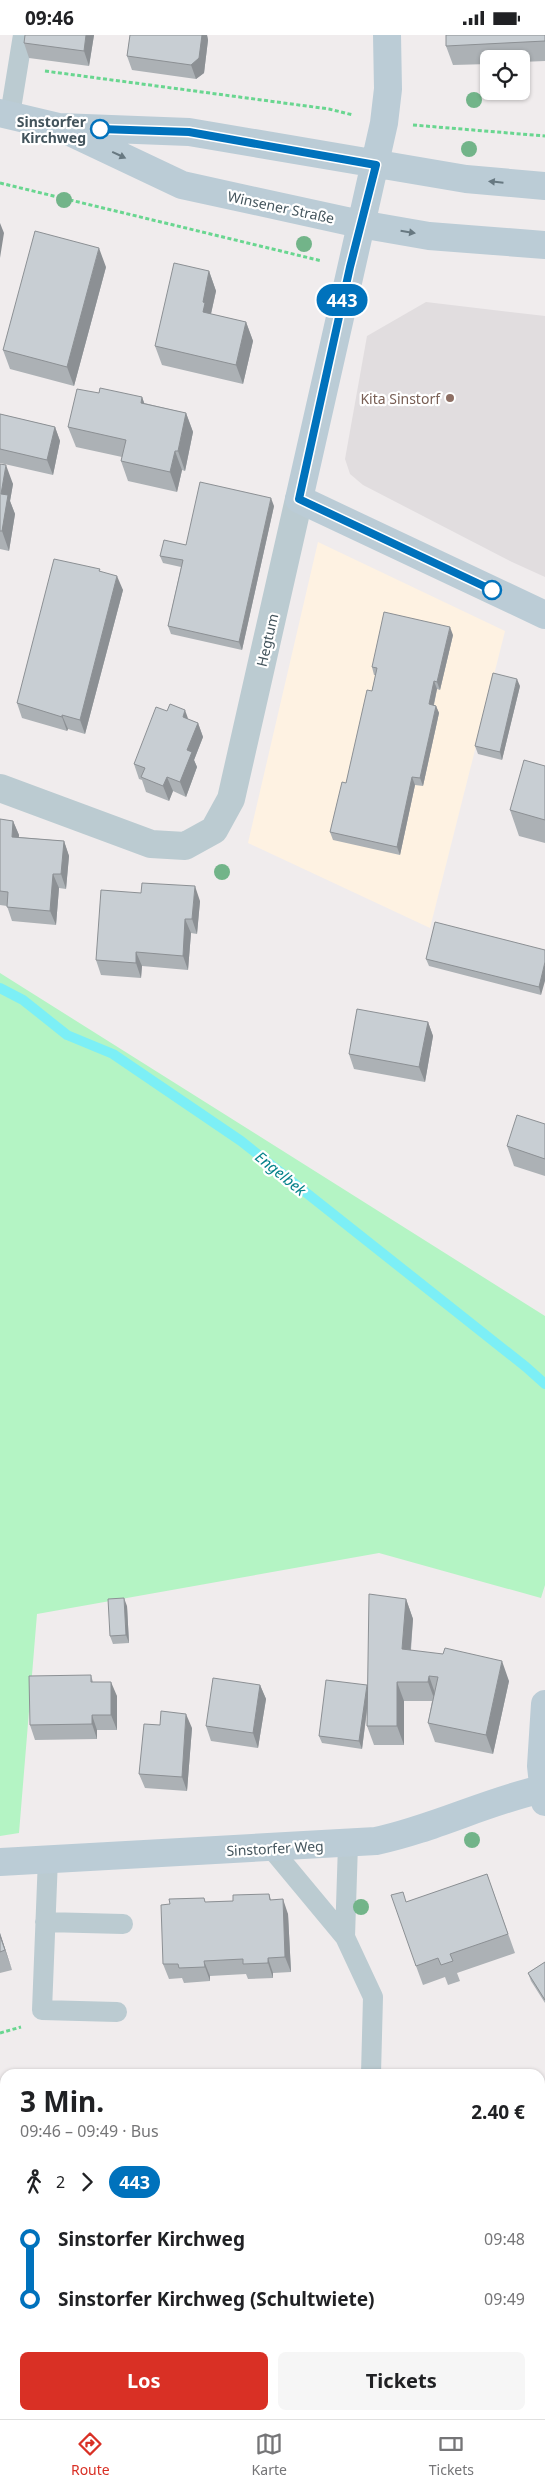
<!DOCTYPE html>
<html lang="de">
<head>
<meta charset="utf-8">
<style>
	body { margin:0; font-family:"Noto Sans",sans-serif; background:#f6f6f6; color:#202124; height:100vh; display:flex; flex-direction:column; font-size:19px; white-space:nowrap }
	* { box-sizing:border-box; margin:0 }
	p { font-size:16px; color:#757577 }
	.icon { flex:none; width:28px; height:28px; fill:none; stroke:currentColor; stroke-width:2; stroke-linecap:round; stroke-linejoin:round }
	.map { position:relative; flex:1; overflow:hidden }
	.sheet { position:absolute; left:0px; top:2034px; width:545px; height:351px; display:flex; flex-direction:column; background:#fff; border-radius:15px 15px 0 0; box-shadow:0 1px 4px #0004 }
	.sheet>* { flex:none }
	.badge { padding:0 10px; border-radius:16px; font-size:18px; line-height:32px }
	.tools { position:absolute; left:480px; top:15px; display:grid; gap:10px }
	.tools a { display:grid; place-items:center; width:50px; height:50px; border-radius:8px; background:#fff; box-shadow:0 1px 4px #0004; font-size:25px }
	.map>.badge { position:absolute; translate:-50% -50%; box-shadow:0 0 0 2px #fff }
	.legs { display:flex; align-items:center; gap:8px; height:55px; padding:0 20px; font-size:16px }
	.legs p { margin-inline-start:auto }
	.head { display:flex; align-items:center; justify-content:space-between; height:85px; padding:0 20px }
	h1 { font-size:28px; font-weight:700; line-height:38px }
	.cta { display:flex; gap:10px; margin-top:auto; padding:10px 20px }
	.cta a { flex:1; height:58px; border-radius:8px; background:#d93025; color:#fff; font-size:20px; font-weight:700; line-height:58px; text-align:center }
	.cta a+a { background:#f6f6f6; color:#202124 }
	ul { padding:0 20px; list-style:none }
	li { display:flex; align-items:center; gap:18px; height:60px; font-size:19px }
	li i { display:grid; place-items:center; width:8px; height:100%; margin:0 6px; background:currentColor }
	li i::after { content:''; width:12px; height:12px; margin:-6px; border:4px solid; border-radius:50%; background:#fff }
	li p { margin-inline-start:auto }
	li:first-child i { background:linear-gradient(#0000 50%,currentColor 0) }
	li:last-child i { background:linear-gradient(currentColor 50%,#0000 0) }
	.status { display:flex; justify-content:space-between; align-items:center; height:35px; padding:0 25px; background:#fff; direction:ltr }
	.status svg { height:14px; fill:currentColor }
	.tabs { display:flex; justify-content:space-around; align-items:center; height:70px; border-top:1px solid #e0e0e0; background:#fff; font-size:14px; color:#757577 }
	.tabs a { display:grid; justify-items:center; gap:2px }
	.tabs .selected { color:#d93025 }
	.map>svg:first-child { display:block }
	.commercial { fill:#fef2e2 }
	.education { fill:#e1dddf }
	.green { fill:#b4f4c4 }
	.lines { fill:none; stroke-linecap:round; stroke-linejoin:round }
	.stream { stroke:#7ceff6; stroke-width:10 }
	.path { stroke:#69d690; stroke-width:3; stroke-dasharray:4 2.5; stroke-linecap:butt }
	.lane { stroke:#bbcbd1; stroke-width:20 }
	.street { stroke:#bbcbd1; stroke-width:28 }
	.secondary { stroke:#bbccd6; stroke-width:28 }
	.tree { fill:#72b489 }
	.wall { fill:#acb1b5 }
	.shaded-wall { fill:#8c9094 }
	.building { fill:#c8ced3; stroke:#8c9094 }
	.oneway { fill:#677881 }
	.line-1-casing { stroke:#fff; stroke-width:11 }
	.line-1 { stroke:#0072bc; stroke-width:8 }
	.stop-1-dot { fill:#fff; stroke:#0072bc; stroke-width:2.5 }
	.education-dot { fill:#8d6e63; stroke:#fff; stroke-width:2 }
	.labels { text-anchor:middle; dominant-baseline:central; stroke-width:4.5; stroke-linejoin:round; paint-order:stroke }
	.stop-label { font-size:14px; font-weight:bold; fill:#43545c; stroke:#fff; text-anchor:end }
	.street-label { font-size:14px; fill:#43545c; stroke:#fff }
	.education-label { font-size:14px; fill:#785e54; stroke:#fff; text-anchor:end }
	.water-label { font-size:15px; font-style:italic; fill:#04828a; stroke:#fff }
</style>
</head>
<body>
<div class="status"><b>09:46</b><svg viewBox="0 0 49 12"><path d="M0 12V9h3v3zM5 12V6h3v6zM10 12V3h3v9zM15 12V0h3v12zM26 1h20v11H26zM47 4h2v5h-2z"/></svg></div>
<div class="map">
<svg width="545" height="2384" viewBox="0 0 545 2384">
	<rect width="100%" height="100%" fill="#f0eced"/>
	<path class="commercial" d="M318 507 505 596 430 893 248 808Z"/>
	<path class="education" d="M426 267 545 281V542L512 527 363 450 350 439 345 424 367 301Z"/>
	<path class="green" d="M0 938 545 1281V1550L541 1563 379 1518 37 1579 19 1798 0 1801Z"/>
	<g class="lines">
		<path class="stream" d="M0 953 23 965 67 1000 113 1019 241 1106 526 1332 545 1349"/>
		<path class="path" d="M45 36 329 74 353 80
			M413 90 545 101
			M0 148 322 226
			M0 1998 21 1992"/>
		<path class="lane" d="M10 80 23 0
			M348 1809 345 1902 373 1962 371 2039
			M271 1813 345 1902
			M48 1823 42 1975 117 1977
			M45 1887 123 1889"/>
		<path class="street" d="M0 753 151 809 185 811 214 795 231 764 299 464"/>
		<path class="secondary" d="M387 0 388 54 384 88 299 464 545 580
			M0 78 59 92 189 97 466 144 545 151
			M70 97 182 150 360 189 429 201 545 210
			M545 1669 541 1731 545 1767
			M0 1827 376 1806C433 1794 485 1767 542 1754"/>
	</g>
	<g class="tree">
		<circle cx="474" cy="65" r="8"/>
		<circle cx="469" cy="114" r="8"/>
		<circle cx="64" cy="165" r="8"/>
		<circle cx="304" cy="209" r="8"/>
		<circle cx="222" cy="837" r="8"/>
		<circle cx="472" cy="1805" r="8"/>
		<circle cx="361" cy="1872" r="8"/>
	</g>
	<path class="wall" d="M94 0 89 31 29 23 24 8Z
		M130 0H207L208 5 204 38 196 44 132 35 127 21Z
		M545 0V26L521 27V24H489V29L453 30 446 11Z
		M106 232 74 351 10 334 3 315Z
		M209 236 216 256 211 279 246 287 253 306 243 349 162 330 155 311Z
		M99 358 142 362 144 368 186 378 193 397 185 436 182 435 177 457 128 446 121 426 122 422 76 412 68 392Z
		M0 379 55 392 60 406 53 440 0 428Z
		M0 429 13 449 10 466 15 479 9 516 0 514Z
		M274 471 242 615 171 599 168 591 181 532 163 528 160 521 186 510Z
		M101 537 123 555 85 699 68 694 67 696 22 683 17 668Z
		M453 600 440 655 437 654 434 670 436 671 439 678 423 751 415 750 400 820 333 805 330 797 346 748 376 640H374L372 632Z
		M520 651 502 725 478 719 475 711Z
		M167 676 198 688 203 702 194 725 197 732 186 762 173 756 169 766 146 757 142 745 139 744 134 729Z
		M545 731V808L519 801 510 775Z
		M0 784 13 786 19 800 18 802 64 806 69 821 66 854 59 853 56 890 12 886 7 871 0 870Z
		M200 866 197 899 191 898 188 935 142 931 141 943 101 940 96 925Z
		M545 915 541 960 429 931 426 924Z
		M428 987 433 1001 425 1047 354 1034 349 1019Z
		M545 1089V1141L514 1131 507 1111Z
		M406 1564 413 1584 411 1615 509 1646 493 1719 435 1707 428 1688 432 1666H404V1710H374L367 1691V1676L362 1714 322 1708 319 1701 368 1652Z
		M127 1571 129 1608 113 1609 110 1601Z
		M91 1640 93 1647 117 1661V1695H97V1704L35 1705 30 1690Z
		M260 1650 266 1664 258 1713 211 1706 206 1691Z
		M192 1693 187 1756 145 1753 139 1739Z
		M487 1839 515 1918 457 1938 460 1946 448 1950 445 1942 423 1950 416 1931 407 1867Z
		M269 1859 271 1865 288 1879 291 1937 273 1938V1943L248 1944 246 1939 210 1941V1946L184 1948 182 1943 169 1944 163 1929 206 1867 233 1866Z
		M0 1898 12 1935 0 1938Z
		M545 1927V1968L531 1946 528 1938Z
		M540 2089 545 2090 544 2205 540 2203Z"/>
	<path class="shaded-wall" d="M86 0H94L89 31 84 16Z
		M202 0H207L208 5 204 38 196 44 191 30Z
		M0 188 4 198 0 223Z
		M99 213 106 232 74 351 67 332Z
		M209 236 216 256 210 283 203 277V267Z
		M246 287 253 306 243 349 236 330Z
		M142 362 149 381 141 368Z
		M186 378 193 397 185 436 178 416Z
		M55 392 60 406 53 440 47 425Z
		M175 416 182 435 177 457 170 437Z
		M6 430 13 449 10 466 15 479 9 516 2 496 1 459Z
		M271 463 274 471 242 615 239 607Z
		M117 541 123 555 85 699 80 685Z
		M450 592 453 600 440 655 437 647Z
		M517 644 520 651 502 725 500 717Z
		M434 646 437 654 432 677 429 669Z
		M436 671 439 678 423 751 420 743Z
		M185 675 190 689 183 682Z
		M62 680 68 694 67 696 62 682Z
		M198 688 203 702 194 725 197 732 186 762 180 747 187 715Z
		M167 742 173 756 169 766 163 751Z
		M412 742 415 750 400 820 397 812Z
		M13 786 19 800 18 816 12 802Z
		M64 806 69 821 66 854 61 839Z
		M53 839 59 853 56 890 50 876Z
		M195 851 200 866 197 899 192 884Z
		M185 884 191 898 188 935 183 921Z
		M136 917 142 931 141 943 136 928Z
		M545 927V946L541 960 539 952Z
		M428 987 433 1001 425 1047 419 1032Z
		M124 1563 127 1571 129 1608 126 1600Z
		M406 1564 413 1584 409 1633 402 1614Z
		M502 1626 509 1646 493 1719 486 1700Z
		M429 1641 436 1661 435 1666 428 1647Z
		M111 1647 117 1661V1695L111 1680Z
		M397 1647 404 1666V1710L397 1691Z
		M260 1650 266 1664 258 1713 253 1698Z
		M367 1650 369 1657 362 1714 359 1706Z
		M186 1679 192 1693 187 1756 182 1742Z
		M92 1680 97 1695V1704L92 1689Z
		M283 1864 288 1879 291 1937 285 1922Z
		M0 1898 12 1935 0 1901Z
		M268 1923 273 1938V1943L268 1928Z
		M204 1926 210 1941V1946L205 1932Z
		M544 2148 545 2150V2190L544 2193 545 2196 544 2205 540 2193V2159Z"/>
	<path class="building" d="M25 0H86L84 16 24 8Z
		M130 0H202L199 23 191 30 127 21Z
		M446 0H545V6L446 11Z
		M35 196 99 213 67 332 3 315Z
		M174 228 209 236 203 267 205 268 203 277 246 287 236 330 155 311Z
		M100 353 142 362 141 368 186 378 178 416H175L170 437 121 426 126 405 68 392 77 354 99 358Z
		M0 379 55 392 47 425 0 414Z
		M0 429 6 430 1 459 8 460 2 496H0Z
		M200 447 271 463 239 607 168 591 183 525 160 521 164 505 186 510Z
		M54 524 100 534 99 536 117 541 80 685 62 680V682L17 668Z
		M384 577 450 592 437 647 434 646 429 669 436 671 420 743 412 742 397 812 330 797 342 747 346 748 367 655 372 656 377 633 372 632Z
		M493 638 517 644 500 717 475 711Z
		M170 669 185 675 183 682 198 688 187 715 192 717 180 747 167 742 163 751 141 742 145 733 134 729 156 672 167 676Z
		M524 725 545 731V785L510 775Z
		M0 784 13 786 12 802 64 806 61 839H53L50 876 7 872 8 857 0 856Z
		M142 848 195 851 192 884H185L183 921 136 917V928L96 925 101 855 141 858Z
		M435 887 545 915V927L539 952 426 924Z
		M357 974 428 987 419 1032 349 1019Z
		M517 1080 545 1089V1124L507 1111Z
		M369 1559 406 1564 402 1614 443 1619 445 1613 502 1626 486 1700 428 1688 438 1642 429 1641 428 1647H397V1691H367Z
		M124 1563 126 1600 110 1601 108 1564Z
		M91 1640V1647H111V1680H92V1689L30 1690 29 1641Z
		M213 1643 260 1650 253 1698 206 1691Z
		M326 1645 367 1650 359 1706 319 1701Z
		M161 1676 186 1679 182 1742 139 1739 144 1689 160 1690Z
		M487 1839 508 1899 450 1919 453 1926 441 1930 438 1923 416 1931 391 1860 403 1857 406 1867Z
		M269 1859 270 1865 283 1864 285 1922 268 1923V1928L243 1929V1924L204 1926 205 1932 179 1933 178 1929H163L161 1870 170 1869 169 1864 204 1863 205 1867 233 1866V1860Z
		M0 1901 5 1915 0 1917Z
		M545 1927V1965L528 1938Z
		M540 2089 545 2090V2148H544L540 2159Z"/>
	<defs><path id="oneway-solid" d="M-6-.8H1V-3.2L6.5 0L1 3.2V.8H-6Z" transform="scale(1.25)"/></defs>
	<g class="oneway">
		<use href="#oneway-solid" transform="translate(119 120) rotate(25)"/>
		<use href="#oneway-solid" transform="translate(496 147) rotate(-174)"/>
		<use href="#oneway-solid" transform="translate(408 197) rotate(9)"/>
	</g>
	<g class="lines">
		<g class="line-1-casing">
			<path id="line-1" d="M100 94 189 97 376 130 350 232 299 464 492 555"/>
		</g>
		<use href="#line-1" class="line-1"/>
	</g>
	<g class="stop-1-dot">
		<circle cx="100" cy="94" r="9"/>
		<circle cx="492" cy="555" r="9"/>
	</g>
	<circle class="education-dot" cx="450" cy="363" r="5"/>
	<g class="labels">
		<g class="stop-label">
			<text x="86" y="86">Sinstorfer<tspan x="86" dy="16">Kirchweg</tspan></text>
		</g>
		<g class="street-label">
			<text transform="translate(281 172) rotate(12)">Winsener Straße</text>
			<text transform="translate(267 605) rotate(-77)">Hegtum</text>
			<text transform="translate(275 1813) rotate(-3)">Sinstorfer Weg</text>
		</g>
		<g class="education-label">
			<text x="440" y="363">Kita Sinstorf</text>
		</g>
		<g class="water-label">
			<text transform="translate(281 1138) rotate(39)">Engelbek</text>
		</g>
	</g>
</svg>
<div class="tools">
<a><svg class="icon" aria-label="locate" viewBox="0 0 24 24"><circle cx="12" cy="12" r="6"/><path d="M12 2v4M12 18v4M2 12h4M18 12h4"/></svg></a>
</div>
<b class="badge" style="left:342px;top:265px;background:#0072bc;color:#fff">443</b>
<section class="sheet">
<div class="head"><div><h1>3 Min.</h1><p>09:46 – 09:49 · Bus</p></div><b>2.40 €</b></div>
<div class="legs"><svg class="icon" aria-label="walk" viewBox="0 0 24 24"><circle cx="13" cy="4" r="2"/><path d="M13 8l-2 6 4 7M11 14l-3 7M7 12l3-4h3l4 4"/></svg>2<svg class="icon" aria-label="forward" viewBox="0 0 24 24"><path d="M9 5l7 7-7 7"/></svg><b class="badge" style="background:#0072bc;color:#fff">443</b></div>
<ul>
<li><i style="color:#0072bc"></i><b>Sinstorfer Kirchweg</b><p>09:48</p></li>
<li><i style="color:#0072bc"></i><b>Sinstorfer Kirchweg (Schultwiete)</b><p>09:49</p></li>
</ul>
<div class="cta"><a>Los</a><a>Tickets</a></div>
</section>
</div>
<nav class="tabs">
<a class="selected"><svg class="icon" aria-label="directions" viewBox="0 0 24 24"><path d="M12 3l9 9-9 9-9-9zM9 14v-3h6M13 9l2 2-2 2"/></svg>Route</a>
<a><svg class="icon" aria-label="map" viewBox="0 0 24 24"><path d="M3 6l6-2 6 2 6-2v14l-6 2-6-2-6 2zM9 4v14M15 6v14"/></svg>Karte</a>
<a><svg class="icon" aria-label="tickets" viewBox="0 0 24 24"><path d="M3 7h18v10H3zM15 7v10"/></svg>Tickets</a>
</nav>
</body>
</html>
